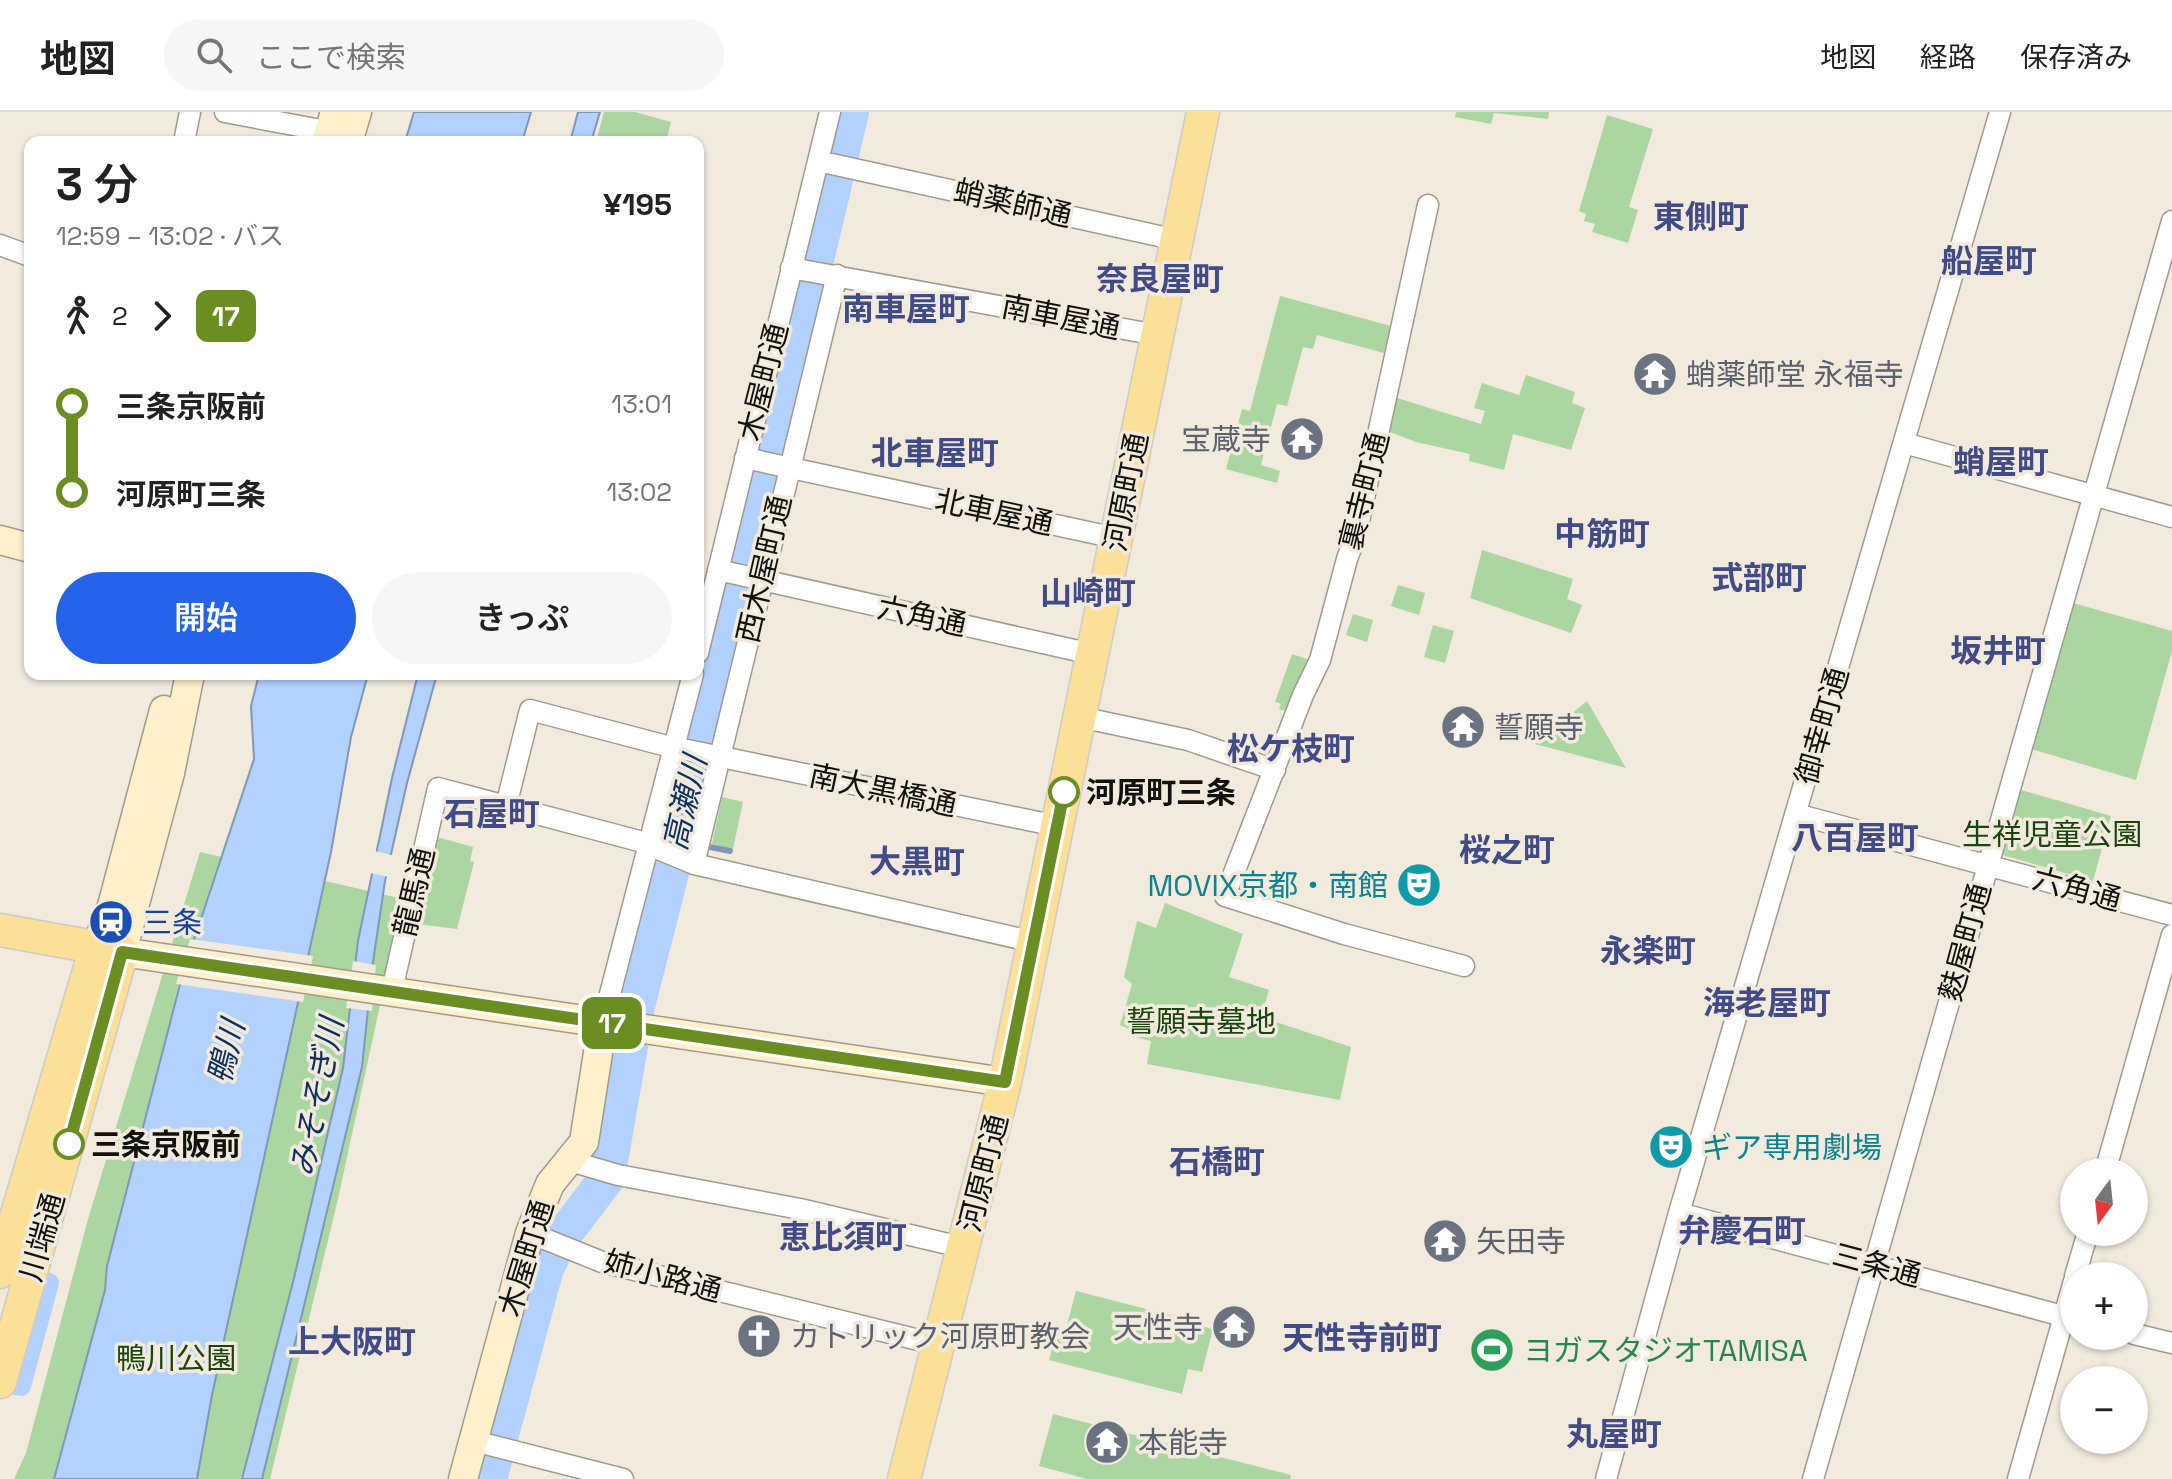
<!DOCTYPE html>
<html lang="ja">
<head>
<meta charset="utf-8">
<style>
	body { margin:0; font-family:"Space Grotesk","Noto Sans JP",sans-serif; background:#f6f6f6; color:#222; height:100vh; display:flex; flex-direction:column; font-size:30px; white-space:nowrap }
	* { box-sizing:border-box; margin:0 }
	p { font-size:26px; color:#767676 }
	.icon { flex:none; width:44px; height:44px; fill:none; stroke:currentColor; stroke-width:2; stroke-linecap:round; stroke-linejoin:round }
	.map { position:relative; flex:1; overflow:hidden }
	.drawer { position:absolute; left:24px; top:24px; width:680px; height:544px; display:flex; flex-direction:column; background:#fff; border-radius:16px; box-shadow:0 2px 6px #0004 }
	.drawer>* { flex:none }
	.badge { padding:0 16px; border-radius:12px; font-size:28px; line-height:52px }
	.needle { width:52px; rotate:195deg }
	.tools { position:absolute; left:2060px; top:1046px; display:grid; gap:16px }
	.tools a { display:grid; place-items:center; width:88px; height:88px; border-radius:50%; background:#fff; box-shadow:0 2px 6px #0004; font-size:40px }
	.map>.badge { position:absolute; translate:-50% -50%; box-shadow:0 0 0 4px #fff }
	.legs { display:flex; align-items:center; gap:12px; height:88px; padding:0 32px; font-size:26px }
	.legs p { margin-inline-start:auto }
	.overview { display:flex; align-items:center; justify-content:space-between; height:136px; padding:0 32px }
	h1 { font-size:44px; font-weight:600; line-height:60px }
	.action { display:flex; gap:16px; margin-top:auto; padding:16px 32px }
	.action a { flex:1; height:92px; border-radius:48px; background:#2563eb; color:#fff; font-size:32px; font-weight:600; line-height:92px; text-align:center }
	.action a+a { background:#f6f6f6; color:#222 }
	ul { padding:0 32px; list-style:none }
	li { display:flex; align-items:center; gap:28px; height:88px; font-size:30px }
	li i { display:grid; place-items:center; width:12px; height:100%; margin:0 10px; background:currentColor }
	li i::after { content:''; width:20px; height:20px; margin:-10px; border:6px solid; border-radius:50%; background:#fff }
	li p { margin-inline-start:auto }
	li:first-child i { background:linear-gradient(#0000 50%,currentColor 0) }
	li:last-child i { background:linear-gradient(currentColor 50%,#0000 0) }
	header { display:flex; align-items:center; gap:48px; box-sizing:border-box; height:112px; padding:0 40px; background:#fff; border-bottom:2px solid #e0e0e0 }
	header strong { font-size:38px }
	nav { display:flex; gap:44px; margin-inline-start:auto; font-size:28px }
	.search { width:560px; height:72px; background:#f6f6f6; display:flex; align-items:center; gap:20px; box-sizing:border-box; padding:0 28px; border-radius:44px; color:#767676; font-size:30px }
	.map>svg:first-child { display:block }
	.green { fill:#abd5a1 }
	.water { fill:#b2d1fe; stroke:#8297b5; stroke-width:2 }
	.pier { fill:#f1eadd }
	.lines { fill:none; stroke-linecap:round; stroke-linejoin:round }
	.stream { stroke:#8297b5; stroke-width:6 }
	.canal { stroke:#b2d1fe; stroke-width:20 }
	.river { stroke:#b2d1fe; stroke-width:36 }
	.street-casing { stroke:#a09a8e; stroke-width:23 }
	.secondary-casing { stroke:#a09a8e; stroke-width:31 }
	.primary-casing { stroke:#cbcbca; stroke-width:35 }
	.street { stroke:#fff; stroke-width:20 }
	.secondary { stroke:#fef0cb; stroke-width:28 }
	.primary { stroke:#fce098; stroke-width:32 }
	.line-1-casing { stroke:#fff; stroke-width:18 }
	.line-1 { stroke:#6b8e23; stroke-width:12 }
	.stop-1-dot { fill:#fff; stroke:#6b8e23; stroke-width:4 }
	.labels { text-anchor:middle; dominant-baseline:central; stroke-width:7; stroke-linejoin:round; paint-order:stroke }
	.street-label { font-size:30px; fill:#13110c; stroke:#f1eadd }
	.worship-label { font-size:30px; fill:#5b616d; stroke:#f1eadd; text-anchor:start }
	.stop-label { font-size:30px; font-weight:bold; fill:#13110c; stroke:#f1eadd; text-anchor:start }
	.park-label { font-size:30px; fill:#1a450e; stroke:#f1eadd }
	.culture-label { font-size:30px; fill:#0d838f; stroke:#f1eadd; text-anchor:end }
	.transit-label { font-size:30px; fill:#164399; stroke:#f1eadd; text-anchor:start }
	.leisure-label { font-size:30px; fill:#27864d; stroke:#f1eadd; text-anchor:start }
	.neighbourhood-label { font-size:32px; font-weight:bold; fill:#414b87; stroke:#f1eadd }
	.water-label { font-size:32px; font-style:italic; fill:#0c3162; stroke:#f1eadd }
</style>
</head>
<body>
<header>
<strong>地図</strong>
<div class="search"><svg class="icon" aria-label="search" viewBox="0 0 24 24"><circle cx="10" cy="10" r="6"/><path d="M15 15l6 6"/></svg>ここで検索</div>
<nav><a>地図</a><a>経路</a><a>保存済み</a></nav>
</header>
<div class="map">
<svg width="2172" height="1367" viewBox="0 0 2172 1367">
	<rect width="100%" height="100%" fill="#f1eadd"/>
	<path class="green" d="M604 0H635L671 10 666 30H596Z
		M1456 0H1549L1548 7 1494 1 1491 12 1455 5Z
		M1607 3 1653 17 1629 95 1638 98 1628 131 1592 120 1595 112 1584 109 1586 102 1579 99Z
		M1280 184 1391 214 1384 241 1317 223 1313 237 1303 235 1287 294 1277 292 1261 353 1280 359 1277 371 1226 357 1242 297 1250 299Z
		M1526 263 1575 280 1572 291 1585 296 1571 338 1513 322 1504 358 1469 349 1470 342 1416 330 1390 320 1397 286 1481 312 1485 299 1474 296 1482 271 1519 283Z
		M1482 438 1573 467 1567 487 1582 493 1571 521 1470 486Z
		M1398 473 1425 481 1419 503 1391 494Z
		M2073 491 2172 519V539L2136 668 2031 637Z
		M1353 502 1373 508 1367 530 1346 523Z
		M1433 513 1454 519 1445 551 1424 545Z
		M1292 542 1310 548 1292 601 1279 597 1281 592 1275 590Z
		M1587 589 1626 656 1535 632Z
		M2011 675 2111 704 2093 769 1992 740Z
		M722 685 743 690 733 737 712 732Z
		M437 725 473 735 470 749 474 750 457 817 418 812Z
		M200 740 403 787 338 1087 270 1367H14L26 1341 88 1107Z
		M1165 791 1243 822 1229 865 1269 878 1261 905 1351 935 1340 988 1147 952 1151 929 1132 924 1131 918 1120 913 1132 872 1124 865 1137 809 1156 816Z
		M1076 1179 1197 1210V1213L1213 1217 1202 1260 1188 1257 1182 1282 1049 1248 1055 1226 1063 1228Z
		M1053 1302 1291 1363 1290 1367H1087L1039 1354Z"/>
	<path class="water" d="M414 0H531L522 30H405Z
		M578 0H600L591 30H570Z
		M259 562H368L351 625 331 740 212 1283 197 1367H54L105 1178 107 1154 183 861 254 647 251 594Z
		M418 562H437L407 671 385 769 373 850 362 955 262 1367H242L294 1166 343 956 358 829 392 666Z"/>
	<path class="pier" d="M375 739 395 744 389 765 370 761Z
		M190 827 313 844 303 890 176 872Z
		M353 849 376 853 372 899 346 896Z"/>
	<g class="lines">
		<path class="stream" d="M710 735 730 739"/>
		<path class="canal" d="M40 1168 49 1171 21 1274 15 1273 26 1217Z"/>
		<path class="river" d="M489 1367 546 1156 562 1125 607 1066 637 894 673 753 851 0"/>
		<g class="street-casing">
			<path id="street" d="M225 0 342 22
				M184 30 190 0
				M818 49 1177 128
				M1428 93 1356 423 1347 447 1320 548 1303 583 1225 784 1344 822 1464 854
				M0 133 30 144
				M791 156 1157 223
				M1904 331 2172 405
				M745 346 1116 426
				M718 458 1092 542
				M698 541 830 0
				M1080 605 1188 628 1275 658
				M663 685 706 697
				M506 694 530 598 663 633 1057 714
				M1796 702 2172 803
				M694 752 837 163
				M392 878 438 676 639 729 694 752 1034 830
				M603 909 693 562
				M570 1049 618 1063 800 1097 965 1136
				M2105 1060 2172 823
				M1679 1101 2074 1207
				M530 1121 602 1150 939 1233
				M2075 1164 2088 1120
				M2134 1222 2172 1231
				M474 1329 623 1367
				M1606 1367 1679 1101 2000 0
				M1813 1367 2172 109
				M2018 1367 2074 1169"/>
		</g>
		<g class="secondary-casing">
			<path id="secondary" d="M326 30 335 0
				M348 30 357 0
				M0 428 30 436
				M190 562 170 661 122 840 1005 970
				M96 835 112 794 164 598
				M463 1367 530 1121 550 1072 584 1030 603 909"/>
		</g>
		<g class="primary-casing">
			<path id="primary" d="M0 818 122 840 0 1270
				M0 1160 96 835
				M904 1367 1005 970 1203 0"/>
		</g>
		<use href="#street" class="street"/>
		<use href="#secondary" class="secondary"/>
		<use href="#primary" class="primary"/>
	</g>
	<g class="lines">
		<g class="line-1-casing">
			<path id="line-1" d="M69 1032 122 840 1005 970 1064 680"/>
		</g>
		<use href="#line-1" class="line-1"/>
	</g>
	<defs>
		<g id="temple-disc" transform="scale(2.3)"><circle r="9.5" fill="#6b7280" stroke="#f1eadd"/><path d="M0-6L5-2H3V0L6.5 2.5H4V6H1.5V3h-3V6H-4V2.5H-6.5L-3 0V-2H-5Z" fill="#fff"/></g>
		<g id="theatre-disc" transform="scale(2.3)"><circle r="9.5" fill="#0f9aa8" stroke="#f1eadd"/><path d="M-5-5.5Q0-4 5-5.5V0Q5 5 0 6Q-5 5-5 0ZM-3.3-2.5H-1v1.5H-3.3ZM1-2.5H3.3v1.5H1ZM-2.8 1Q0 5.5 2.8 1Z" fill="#fff"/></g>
		<g id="station-disc" transform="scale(2.3)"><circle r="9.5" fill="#1a4fb4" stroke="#f1eadd"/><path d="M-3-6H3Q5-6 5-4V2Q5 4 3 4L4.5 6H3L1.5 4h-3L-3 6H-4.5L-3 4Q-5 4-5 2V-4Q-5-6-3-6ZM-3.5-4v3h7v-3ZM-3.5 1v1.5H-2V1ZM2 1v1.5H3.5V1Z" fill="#fff"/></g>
		<g id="church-disc" transform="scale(2.3)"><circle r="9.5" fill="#6b7280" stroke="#f1eadd"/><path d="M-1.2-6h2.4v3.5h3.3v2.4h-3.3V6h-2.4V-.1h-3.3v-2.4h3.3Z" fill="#fff"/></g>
		<g id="stadium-disc" transform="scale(2.3)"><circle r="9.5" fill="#2e9e5b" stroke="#f1eadd"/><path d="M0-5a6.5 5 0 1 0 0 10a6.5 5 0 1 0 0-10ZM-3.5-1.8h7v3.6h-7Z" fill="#fff"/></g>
	</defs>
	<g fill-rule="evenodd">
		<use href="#temple-disc" x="1655" y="262"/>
		<use href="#temple-disc" x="1302" y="327"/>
		<use href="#temple-disc" x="1463" y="615"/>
		<use href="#theatre-disc" x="1419" y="773"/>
		<use href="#station-disc" x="111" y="810"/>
		<use href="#theatre-disc" x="1671" y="1035"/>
		<use href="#temple-disc" x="1445" y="1129"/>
		<use href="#temple-disc" x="1234" y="1215"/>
		<use href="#church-disc" x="759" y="1224"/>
		<use href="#stadium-disc" x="1492" y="1238"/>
		<use href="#temple-disc" x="1107" y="1330"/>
	</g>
	<g class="stop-1-dot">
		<circle cx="1064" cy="680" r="14"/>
		<circle cx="69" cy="1032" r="14"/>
	</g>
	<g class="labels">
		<g class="street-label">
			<text transform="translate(1013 91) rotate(13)">蛸薬師通</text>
			<text transform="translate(1061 205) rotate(11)">南車屋通</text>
			<text transform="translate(763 270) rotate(-76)">木屋町通</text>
			<text transform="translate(1364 379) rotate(-76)">裏寺町通</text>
			<text transform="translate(1126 380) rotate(-79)">河原町通</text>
			<text transform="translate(994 400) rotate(12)">北車屋通</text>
			<text transform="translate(764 457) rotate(-77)">西木屋町通</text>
			<text transform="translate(922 504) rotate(12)">六角通</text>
			<text transform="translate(1822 614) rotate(-74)">御幸町通</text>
			<text transform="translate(883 678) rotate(12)">南大黒橋通</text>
			<text transform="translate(2077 777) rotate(15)">六角通</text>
			<text transform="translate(414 780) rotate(-77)">龍馬通</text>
			<text transform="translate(1965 830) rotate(-75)">麩屋町通</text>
			<text transform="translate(983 1061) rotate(-76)">河原町通</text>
			<text transform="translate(42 1125) rotate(-74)">川端通</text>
			<text transform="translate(526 1146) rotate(-73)">木屋町通</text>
			<text transform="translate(1877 1153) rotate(15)">三条通</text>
			<text transform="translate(663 1164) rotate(15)">姉小路通</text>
		</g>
		<g class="worship-label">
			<text x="1686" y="262">蛸薬師堂 永福寺</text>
			<text x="1271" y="327" text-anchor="end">宝蔵寺</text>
			<text x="1494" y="615">誓願寺</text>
			<text x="1476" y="1129">矢田寺</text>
			<text x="1203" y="1215" text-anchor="end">天性寺</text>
			<text x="790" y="1224">カトリック河原町教会</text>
			<text x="1138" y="1330">本能寺</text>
		</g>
		<g class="stop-label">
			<text x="1086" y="680">河原町三条</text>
			<text x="91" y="1032">三条京阪前</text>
		</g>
		<g class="park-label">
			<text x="2052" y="722">生祥児童公園</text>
			<text x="1201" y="909">誓願寺墓地</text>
			<text x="176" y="1246">鴨川公園</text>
		</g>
		<g class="culture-label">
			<text x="1388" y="773">MOVIX京都・南館</text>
			<text x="1702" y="1035" text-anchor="start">ギア専用劇場</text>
		</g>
		<g class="transit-label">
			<text x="142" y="810">三条</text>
		</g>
		<g class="leisure-label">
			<text x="1523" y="1238">ヨガスタジオTAMISA</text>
		</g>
		<g class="neighbourhood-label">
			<text x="1701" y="105">東側町</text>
			<text x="1989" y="149">船屋町</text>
			<text x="1160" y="167">奈良屋町</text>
			<text x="906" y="197">南車屋町</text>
			<text x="935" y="341">北車屋町</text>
			<text x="2001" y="350">蛸屋町</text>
			<text x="1602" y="422">中筋町</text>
			<text x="1759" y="466">式部町</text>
			<text x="1088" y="481">山崎町</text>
			<text x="1998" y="539">坂井町</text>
			<text x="1291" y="637">松ケ枝町</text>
			<text x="492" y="702">石屋町</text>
			<text x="1855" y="726">八百屋町</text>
			<text x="1507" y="738">桜之町</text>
			<text x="917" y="750">大黒町</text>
			<text x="1648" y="839">永楽町</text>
			<text x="1767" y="891">海老屋町</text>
			<text x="1217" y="1050">石橋町</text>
			<text x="1742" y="1119">弁慶石町</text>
			<text x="843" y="1125">恵比須町</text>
			<text x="1362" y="1226">天性寺前町</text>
			<text x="352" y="1230">上大阪町</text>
			<text x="1614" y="1322">丸屋町</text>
		</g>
		<g class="water-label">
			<text transform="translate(685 691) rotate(-77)">高瀬川</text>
			<text transform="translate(226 940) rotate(-76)">鴨川</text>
			<text transform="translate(317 985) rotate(-79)">みそそぎ川</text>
		</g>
	</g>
</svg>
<div class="tools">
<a><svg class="needle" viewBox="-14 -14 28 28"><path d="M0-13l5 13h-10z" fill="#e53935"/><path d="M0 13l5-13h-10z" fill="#767676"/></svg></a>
<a>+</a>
<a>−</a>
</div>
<b class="badge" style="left:612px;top:911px;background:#6b8e23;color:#fff">17</b>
<section class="drawer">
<div class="overview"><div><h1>3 分</h1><p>12:59 – 13:02 · バス</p></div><b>¥195</b></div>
<div class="legs"><svg class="icon" aria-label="walk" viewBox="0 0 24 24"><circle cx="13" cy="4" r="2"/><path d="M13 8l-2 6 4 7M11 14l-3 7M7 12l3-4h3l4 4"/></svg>2<svg class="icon" aria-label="forward" viewBox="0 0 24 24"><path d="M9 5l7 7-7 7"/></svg><b class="badge" style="background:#6b8e23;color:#fff">17</b></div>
<ul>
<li><i style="color:#6b8e23"></i><b>三条京阪前</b><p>13:01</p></li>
<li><i style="color:#6b8e23"></i><b>河原町三条</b><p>13:02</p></li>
</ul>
<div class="action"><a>開始</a><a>きっぷ</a></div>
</section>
</div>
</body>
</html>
